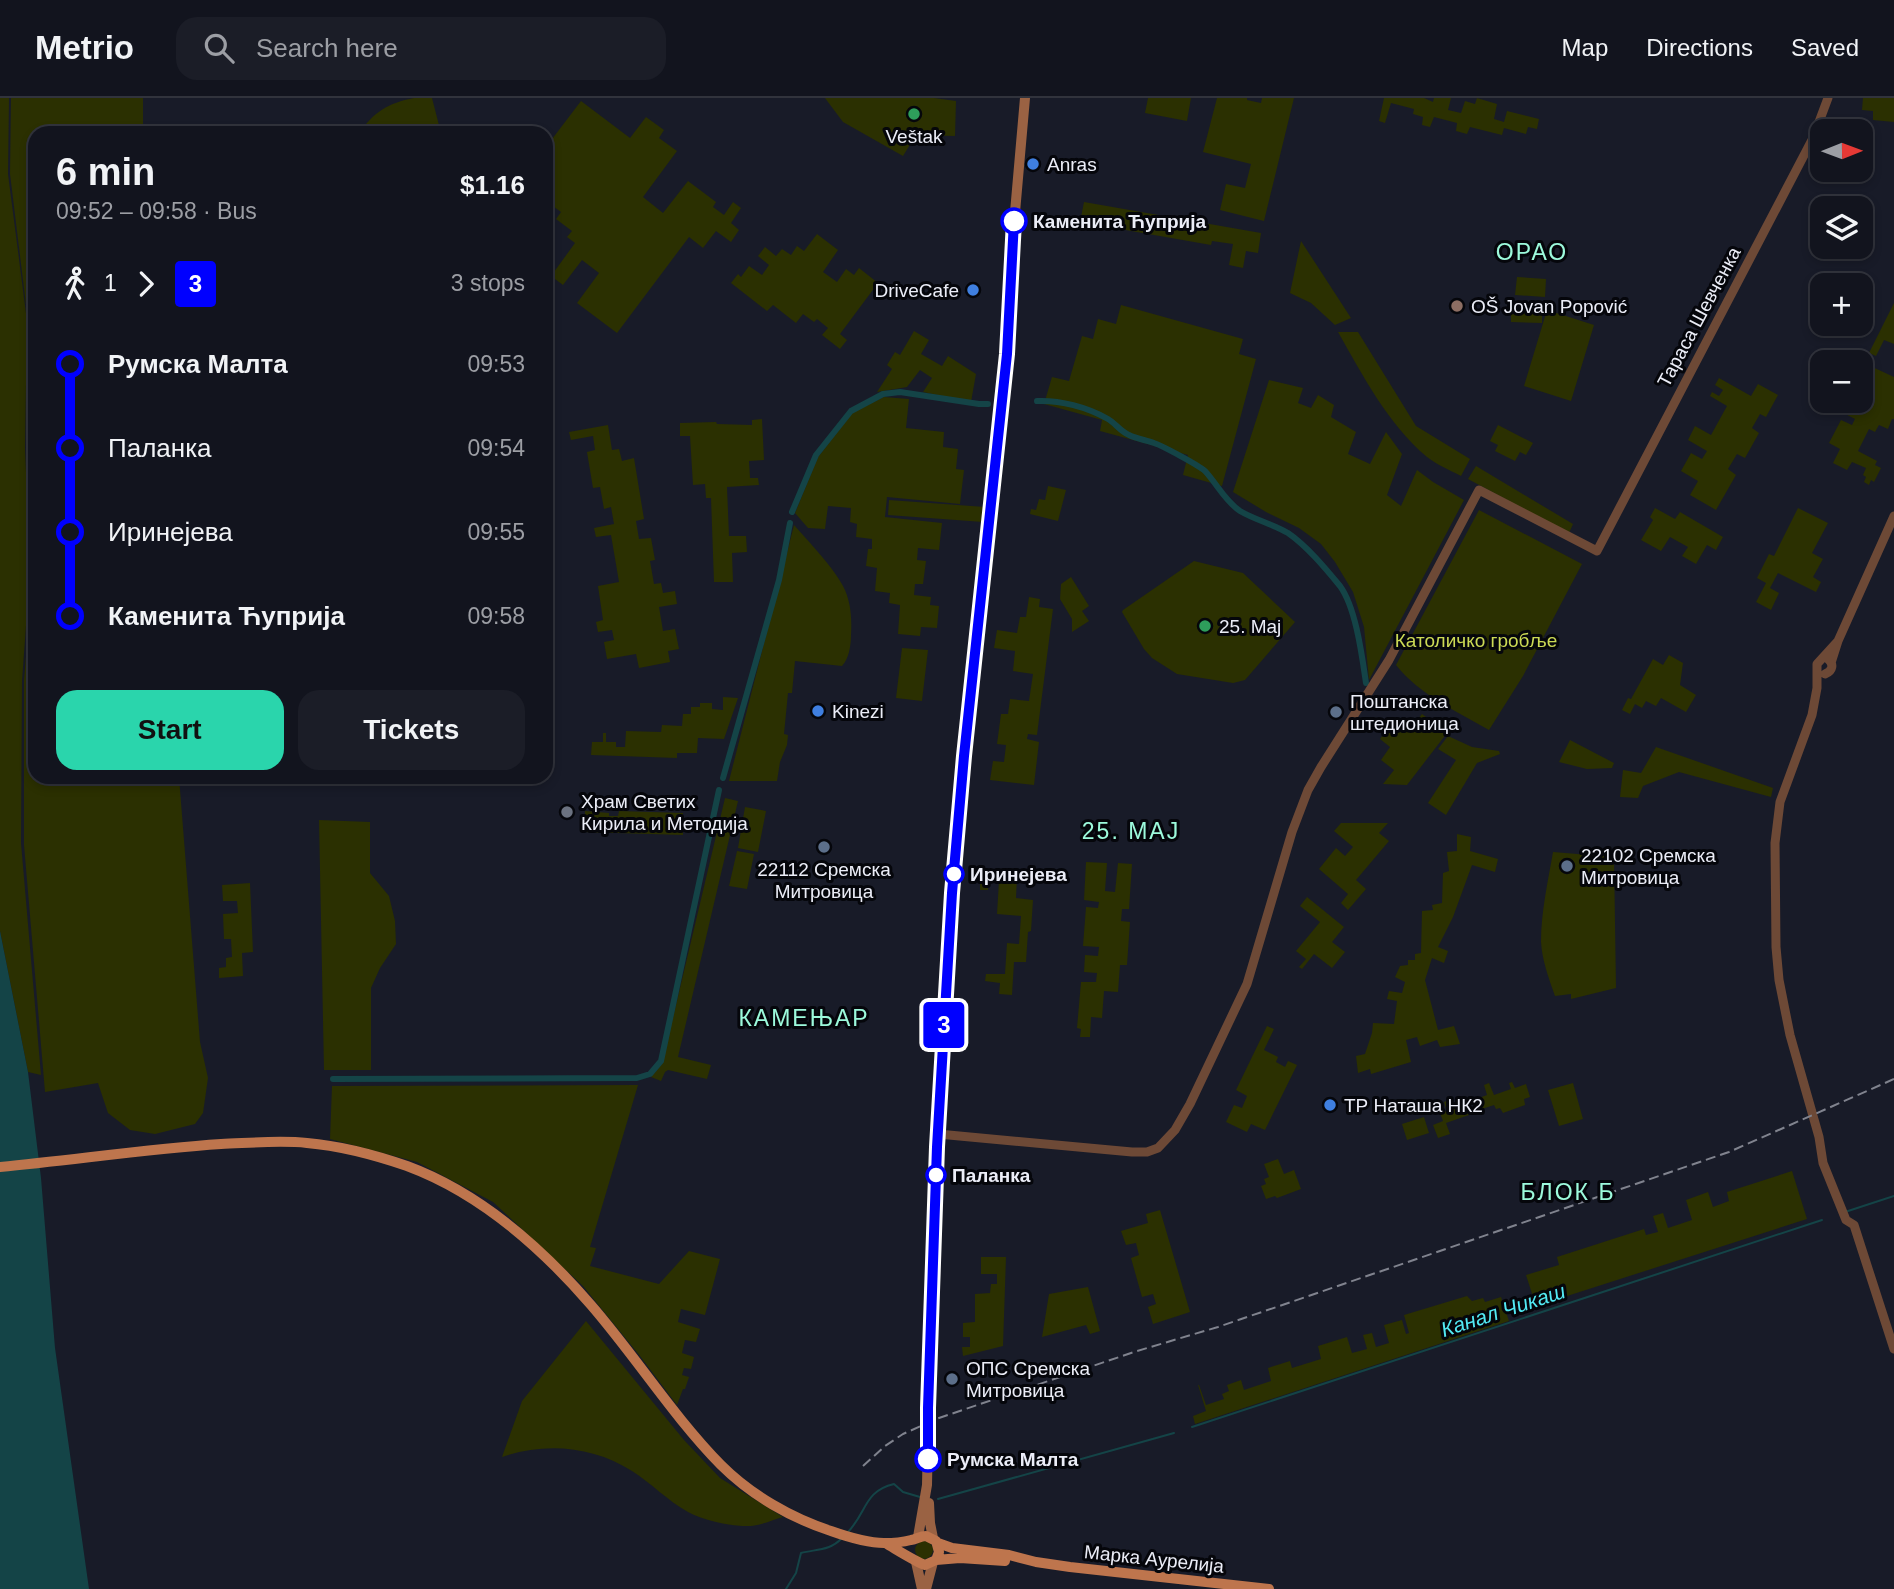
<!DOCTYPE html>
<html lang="en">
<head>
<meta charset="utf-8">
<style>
	body { margin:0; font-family:Helvetica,sans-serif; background:#1b1d27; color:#f1f3f6; height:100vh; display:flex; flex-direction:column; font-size:26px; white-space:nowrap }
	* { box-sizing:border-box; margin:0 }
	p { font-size:23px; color:#9c9ea4 }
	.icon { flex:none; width:38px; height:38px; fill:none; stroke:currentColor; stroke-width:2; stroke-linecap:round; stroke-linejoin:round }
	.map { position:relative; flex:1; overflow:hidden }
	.drawer { position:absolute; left:28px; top:28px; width:525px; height:658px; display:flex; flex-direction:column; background:#12141e; border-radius:21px; box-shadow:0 4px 10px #0003,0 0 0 2px #31333c }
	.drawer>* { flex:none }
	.badge { padding:0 14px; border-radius:5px; font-size:24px; line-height:46px }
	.needle { width:46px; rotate:89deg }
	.buttons { position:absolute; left:1810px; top:21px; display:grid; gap:14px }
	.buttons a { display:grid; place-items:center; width:63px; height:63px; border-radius:14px; background:#12141e; box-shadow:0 4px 10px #0003,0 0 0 2px #31333c; font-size:35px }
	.map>.badge { position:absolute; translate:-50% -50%; box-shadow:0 0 0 4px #fff }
	.legs { display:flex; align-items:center; gap:10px; height:77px; padding:0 28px; font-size:23px }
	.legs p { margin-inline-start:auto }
	.overview { display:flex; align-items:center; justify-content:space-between; height:119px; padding:0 28px }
	h1 { font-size:38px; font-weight:800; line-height:52px }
	.button { display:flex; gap:14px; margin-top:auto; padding:14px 28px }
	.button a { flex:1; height:80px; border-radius:21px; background:#2ad5ac; color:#111; font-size:28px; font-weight:800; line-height:80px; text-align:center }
	.button a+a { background:#1b1d27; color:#f1f3f6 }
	ul { padding:0 28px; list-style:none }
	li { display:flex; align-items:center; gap:24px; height:84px; font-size:26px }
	li i { display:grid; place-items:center; width:10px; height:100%; margin:0 9px; background:currentColor }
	li i::after { content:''; width:18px; height:18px; margin:-9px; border:5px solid; border-radius:50%; background:#12141e }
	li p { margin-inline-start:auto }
	li:first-child i { background:linear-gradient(#0000 50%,currentColor 0) }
	li:last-child i { background:linear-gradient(currentColor 50%,#0000 0) }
	header { display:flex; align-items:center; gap:42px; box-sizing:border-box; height:98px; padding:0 35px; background:#12141e; border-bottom:2px solid #31333c }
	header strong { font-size:33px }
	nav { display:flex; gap:38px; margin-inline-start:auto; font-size:24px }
	.search { width:490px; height:63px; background:#1b1d27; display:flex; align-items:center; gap:18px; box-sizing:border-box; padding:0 24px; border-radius:21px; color:#9c9ea4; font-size:26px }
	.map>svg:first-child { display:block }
	.green { fill:#2b3001 }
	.water { fill:#144447 }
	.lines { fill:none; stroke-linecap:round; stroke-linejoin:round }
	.stream { stroke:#144447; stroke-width:2 }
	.canal { stroke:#144447; stroke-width:6 }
	.tertiary { stroke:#6d4936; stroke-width:9 }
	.secondary { stroke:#9a6243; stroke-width:10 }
	.primary { stroke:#be754d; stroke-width:10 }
	.rail { stroke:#80838e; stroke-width:2; stroke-dasharray:10 5; stroke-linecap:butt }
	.line-1-casing { stroke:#fff; stroke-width:16 }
	.line-1 { stroke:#00f; stroke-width:10 }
	.leisure-dot { fill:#2e9e5b; stroke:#05060b; stroke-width:2.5 }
	.shop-dot { fill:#3f7fe0; stroke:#05060b; stroke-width:2.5 }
	.stop-1-dot { fill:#fff; stroke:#00f; stroke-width:3.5 }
	.education-dot { fill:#8d6e63; stroke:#05060b; stroke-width:2.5 }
	.service-dot { fill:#5c6f8a; stroke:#05060b; stroke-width:2.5 }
	.worship-dot { fill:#6b7280; stroke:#05060b; stroke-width:2.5 }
	.labels { text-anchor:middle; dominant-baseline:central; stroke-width:6; stroke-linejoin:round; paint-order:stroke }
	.poi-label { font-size:19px; fill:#ebedf7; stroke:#05060b; text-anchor:start }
	.stop-label { font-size:19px; font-weight:bold; fill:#ebedf7; stroke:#05060b; text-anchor:start }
	.street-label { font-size:19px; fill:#ebedf7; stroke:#05060b }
	.park-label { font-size:19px; fill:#ccda55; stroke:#05060b }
	.water-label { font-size:21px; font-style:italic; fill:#52e9f3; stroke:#05060b }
	.quarter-label { font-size:23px; letter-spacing:2px; fill:#9cfadc; stroke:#05060b }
</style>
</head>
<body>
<header>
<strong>Metrio</strong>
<div class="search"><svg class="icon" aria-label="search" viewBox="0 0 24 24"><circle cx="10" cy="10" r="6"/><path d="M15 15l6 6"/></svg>Search here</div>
<nav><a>Map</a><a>Directions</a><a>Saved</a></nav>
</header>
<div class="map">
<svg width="1894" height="1491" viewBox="0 0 1894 1491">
	<rect width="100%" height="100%" fill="#181b28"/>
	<path class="green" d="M0 0H9L8 76 27 223 25 350 30 473 22 583 21 745 41 977 28 974 0 833Z
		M11 0H143V35H35V679H179L200 944 208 980 203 1015 195 1026 155 1036 130 1032 108 1015 98 985 45 994 24 747V582L33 474 28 352V223L10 76Z
		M414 0H432L441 35H359C374 14 388 5 414 0Z
		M825 0H934L956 3 955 38 916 37 903 58 843 24Z
		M1148 0H1191L1187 23 1145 15Z
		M1217 0H1247V2L1261 5 1262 0H1294L1264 123 1220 112 1226 86 1245 90 1251 66 1203 54Z
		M1384 0H1424L1433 4 1434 0H1451L1448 12 1461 15 1465 3 1475 6 1477 0 1497 6 1494 21 1504 24 1507 13 1539 21 1537 31 1528 29 1526 36 1504 30 1502 37 1470 29 1467 36 1456 33 1457 25 1434 19 1430 29 1422 27 1423 19 1413 16 1414 11 1391 5 1385 25 1379 23Z
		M1863 0H1894V24L1873 22V13L1862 12Z
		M581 3 630 40 646 19 664 32 659 40 677 53 643 99 663 115 688 83 716 104 713 109 724 117 733 104 741 110 731 125 739 132 731 144 716 133 703 150 689 139 617 235 577 205 599 175 582 162 563 187 551 178 575 145 567 139 572 133 556 121 561 114 546 103V49Z
		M1084 104 1261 135 1258 155 1246 153 1243 170 1229 167 1233 146 1212 143 1211 147 1080 124Z
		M817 136 838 152 823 174 837 184 846 171 854 177 859 170 878 185 840 236 847 242 840 251 822 237 828 230 817 221 814 224 803 216 796 225 773 207 767 213 731 185 738 176 741 179 749 168 762 177 769 167 758 158 765 149 776 158 782 151 791 157 797 148 804 153Z
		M1301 143 1351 220 1335 227 1311 205 1290 195Z
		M1517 179 1546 181 1545 199 1515 197Z
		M1894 205V246L1884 242 1876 258 1869 255Z
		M1511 206 1542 207V225L1511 224Z
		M1121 207 1243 241 1239 256 1256 261 1222 388 1183 377 1188 357 1100 333 1102 322 1044 306 1052 279 1069 283 1082 238 1093 241 1098 221 1116 226Z
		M1547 212 1594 227 1571 303 1524 288Z
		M914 233 929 242 921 256 942 268 948 258 976 276 971 304 923 294 932 280 920 272 907 289 877 294 892 271 887 267 895 254 900 257Z
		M1338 234H1358L1416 328 1470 361 1461 378C1450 372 1437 367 1427 359 1388 326 1363 278 1338 234Z
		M1866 266 1894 279V321H1892L1888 331 1879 327 1875 334 1869 331 1858 353 1877 363 1875 367 1881 370 1874 384 1871 382 1869 387 1864 384 1866 379 1863 377 1866 370 1852 364 1847 372 1833 365 1840 351 1829 345 1841 322 1852 327 1855 321 1828 307 1829 304 1839 309 1842 303H1860V300H1862L1867 290 1860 286V278Z
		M1719 280 1751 298 1758 286 1778 297 1766 319 1760 316 1752 330 1759 335 1745 360 1737 356 1728 371 1736 377 1716 412 1690 397 1698 383 1681 373 1691 355 1702 361 1707 353 1688 342 1695 328 1711 337 1727 308 1710 298 1712 294 1719 298 1723 292 1715 287Z
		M1269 282 1303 290 1298 305 1311 310 1318 297 1334 307 1331 319 1356 334 1348 356 1370 366 1386 334 1402 356 1387 397 1401 408 1417 372 1433 384 1464 402 1369 582 1364 529 1353 494 1335 464 1321 446 1299 430 1266 414 1233 394Z
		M884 299 909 301 906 330 944 334 943 349 958 351 956 371 964 372 960 406 887 399 885 419 942 425 939 452 918 450 917 462 926 463 923 486H915L914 497 931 499 930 507 939 508 937 530 921 529 920 538 898 536 900 507 889 505 890 495 875 493 877 470 866 468 868 451H872V441L856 439 857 426 850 424 851 410 828 408 825 431 808 430 795 415 818 359 853 314Z
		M762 321 764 362 749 363 750 380H758L759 387 727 389 729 438H746L747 454 732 455 733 484H714L711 400H706L705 386 693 387 690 338H680V325L716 324 717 326 752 327V322Z
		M608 327 612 352 619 351 622 363 634 360 644 421 636 423 639 441 651 440 655 462 650 463 654 486 661 485 663 495 675 493 677 506 659 509 663 533 675 531 679 551 668 553 670 564 639 570 636 556 607 561 604 544 614 542 612 532 598 534 596 524 603 522 598 488 619 484 611 437 596 439 594 430 614 426 611 409 604 411 600 389 593 390 587 354 595 352 593 338 571 342 569 334Z
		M1498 327 1533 345 1526 357 1520 354 1515 363 1495 353 1498 347 1490 343Z
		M1476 368 1573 426 1569 435 1468 381Z
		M1048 388 1066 392 1058 423 1030 416 1031 411 1036 412 1039 401 1045 402Z
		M889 402 985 409 983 424 888 417Z
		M1655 410 1675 421 1680 414 1723 439 1716 452 1707 447 1696 466 1682 458 1688 449 1670 439 1661 453 1641 442 1653 422 1650 419Z
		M1798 410 1828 425 1812 455 1823 461 1813 479 1821 484 1816 494 1778 475 1770 490 1779 495 1771 512 1756 504 1766 485 1757 480 1769 456 1774 458Z
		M1479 412 1582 466 1523 578 1489 632C1456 613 1420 597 1396 567Z
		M794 427C809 444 833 469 843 488 851 503 852 521 851 537 851 547 849 561 842 568L795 563 792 595H788L784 636 788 637 787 647 780 664 777 683H729Z
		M1194 463 1243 475 1295 524 1245 582 1233 585 1177 576 1152 560 1144 551 1122 514 1123 512Z
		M1071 479 1089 508 1082 513 1089 523 1072 534V521L1060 501 1061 486Z
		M1029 499 1040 501 1039 509 1053 511 1037 637 1028 636 1027 641 1039 644 1034 687 990 682 993 663 1004 664 1006 647 997 646 1001 616H1008L1010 601 1029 603 1033 576 1013 573 1015 553 994 550 997 532 1017 535 1020 519H1026Z
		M902 550 928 552 922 603 896 600Z
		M1669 557 1683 565 1680 587 1696 597 1686 614 1661 600 1656 608 1646 603 1642 610 1635 606 1630 616 1622 612 1628 600 1631 601 1653 561 1663 567Z
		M723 599 738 600 724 641 698 640 697 655H677V660L591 657 592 644H603V635H606V644H616V649H625L626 633 661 634 662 627 682 628 683 616H691V609H700V605H712V611L723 612Z
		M1422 616 1447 635 1407 687 1383 686 1394 672 1381 662 1390 649 1380 641 1394 622 1408 633Z
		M1448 638 1472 649 1499 653 1500 656 1477 665 1446 717 1428 705 1456 662 1438 651Z
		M1570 642 1614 665 1612 670 1587 671 1559 664Z
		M1656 649 1773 690 1771 699 1679 674 1643 688 1638 700 1620 699 1623 672 1641 675Z
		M725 700 738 703 678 959 711 967 707 981 668 972 665 974 661 983 651 979 662 966Z
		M745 709 766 713 758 754 738 750Z
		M585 713 609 715V718H618L619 713 683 715V737L584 734Z
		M319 722 370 724V775L389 798 395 823 396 846 380 870 371 890V972H324Z
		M1341 725H1388L1379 735 1389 743 1356 782 1366 791 1348 812 1341 805 1348 796 1319 771 1336 750 1345 758 1353 749 1334 733Z
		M1457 736 1471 739 1470 753 1498 761 1495 774 1472 767 1453 819 1438 849 1448 853 1444 865 1432 860 1425 882 1438 932 1454 928 1460 946 1440 949 1437 942 1420 948 1417 939 1406 942 1411 964 1371 976 1370 971 1358 975 1356 958 1365 956 1372 935 1373 925 1394 926 1397 903 1387 901 1389 893 1402 895 1405 884 1395 879 1400 868 1408 867V862H1415V856L1421 855 1422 813 1433 812 1432 807 1442 805 1443 775 1449 773 1447 754 1457 753Z
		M737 753 754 756 747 791 729 788Z
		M1553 754 1614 759 1616 890 1571 901V896L1555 898C1549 881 1542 862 1541 844 1541 814 1548 783 1553 754Z
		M1086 764 1107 765 1105 793 1115 794 1118 765 1132 766 1129 811H1122L1121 823 1130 824 1127 867H1120L1118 894 1104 893 1102 920 1091 919 1090 939H1080L1081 931 1077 930 1081 884H1096L1097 875 1084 874 1085 857 1098 858 1099 849 1083 848 1086 809 1098 810 1099 804 1084 802Z
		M971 775 1017 778 1016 800 1033 802 1031 833 1028 834 1026 864H1014L1012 897 999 896 1000 885 985 883 986 876H1005L1007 845 1019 846 1021 818 997 816 999 783 989 782 988 792H980V783H971Z
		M250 785 253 854 242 855 243 878 219 880V870L226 869V860L232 859 231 841H224L223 816 238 815 237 803H223L222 787Z
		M1307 799 1344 829 1332 844 1345 854 1332 870 1314 856 1302 871 1299 869 1306 861 1296 853 1320 824 1300 808Z
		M1267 928 1274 931 1264 952 1278 959 1276 964 1285 969 1288 963 1297 967 1265 1032 1251 1026 1247 1034 1226 1024 1234 1007 1242 1010 1247 998 1236 992Z
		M1512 984 1515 990 1526 986 1530 999 1524 1001 1525 1007 1503 1015 1500 1010 1496 1011 1494 1007 1482 1011 1479 1000 1487 997 1484 987 1489 985 1494 997 1511 991 1509 985Z
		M1573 985 1583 1021 1559 1028 1548 992Z
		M638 987 590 1149 596 1150 590 1168 659 1186 689 1153 720 1161 705 1217 681 1211 678 1224 700 1231 696 1244 685 1242 682 1255 694 1259 691 1271 684 1270 682 1277 689 1279 685 1291H683L677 1307 640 1258 583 1188 493 1104 417 1064 330 1041 332 988Z
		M1449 1002 1451 1009 1465 1004 1469 1017 1446 1025 1450 1036 1438 1040 1433 1027 1443 1023 1440 1015 1447 1013 1444 1004Z
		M1424 1019 1429 1035 1407 1042 1402 1026Z
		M1278 1061 1284 1076 1294 1072 1301 1091 1277 1100 1275 1098 1266 1101 1261 1088 1266 1086 1264 1081 1269 1079 1264 1066Z
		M1792 1073 1807 1121 1536 1208 1526 1177 1559 1167 1557 1159 1644 1131 1646 1137 1658 1134 1653 1118 1663 1115 1668 1130 1692 1122 1686 1102 1708 1094 1713 1109 1729 1103 1727 1094Z
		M1160 1112 1190 1214 1153 1226 1148 1209 1156 1206 1153 1196 1142 1199 1131 1160 1139 1157 1136 1145 1126 1147 1121 1133 1148 1125 1146 1116Z
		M981 1159H1006L1003 1248 963 1258 962 1249H970V1239H963V1225L975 1224V1196L990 1195 991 1186H997V1176H981Z
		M1088 1189 1100 1233 1090 1236 1086 1227 1042 1239 1049 1196Z
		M1467 1198 1472 1203 1483 1200 1485 1204 1501 1199 1509 1223 1195 1326 1193 1318 1206 1313 1198 1287H1199L1206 1307 1224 1301 1222 1296 1229 1293 1227 1287 1241 1282 1244 1292 1271 1283 1268 1270 1290 1263 1292 1270 1321 1261 1318 1248 1347 1239 1352 1255 1367 1251 1363 1237 1372 1235 1376 1249 1389 1245 1384 1227 1402 1222 1406 1236 1409 1235 1404 1217Z
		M586 1223 684 1342 720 1380 783 1419C773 1422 761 1427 751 1428 734 1429 704 1423 688 1414 668 1403 651 1385 632 1373 593 1348 545 1344 502 1359L522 1303Z
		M915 1452a9 9 0 1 1 18 0a9 9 0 1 1-18 0Z"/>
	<path class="water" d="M0 833 28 974 41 1080 55 1250 89 1491H0Z"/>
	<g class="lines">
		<path class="stream" d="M1845 1114 1894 1098
			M1192 1329 1822 1122
			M938 1401 1174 1335
			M848 1434C867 1414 864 1393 894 1386L903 1394 920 1399
			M786 1491 796 1475 801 1455C816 1451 830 1453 842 1440"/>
		<path class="canal" d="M1037 303C1060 302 1087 309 1108 321 1115 325 1121 334 1129 337 1137 341 1146 342 1154 345 1163 348 1198 367 1205 373 1217 386 1225 403 1240 413 1255 422 1273 426 1288 435 1307 448 1326 471 1340 488 1356 510 1362 558 1366 585
			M792 414 816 357 851 313 883 296 900 294 979 306H988
			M723 680 779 482 790 425
			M333 981 637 980 650 976 661 963 719 692"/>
		<path class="tertiary" d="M1838 543 1817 566V590L1812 617 1780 704 1775 745 1776 849 1779 882 1790 937 1819 1039 1823 1065 1846 1122 1854 1127 1894 1251
			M1831 565 1838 543 1894 418
			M1825 576C1833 573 1834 566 1828 561
			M938 1036 1132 1054H1147L1158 1050 1175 1032 1190 1006 1247 886 1292 734 1308 692 1321 669 1389 562 1479 392 1597 453 1813 40 1828 0"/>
		<path class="secondary" d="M929 1405 930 1425 933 1440
			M918 1439 927 1387 929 1288 937 1049 952 795 962 683 1007 257 1013 137 1025 0
			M916 1464 922 1491
			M926 1491 933 1464"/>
		<path class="primary" d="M0 1069C74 1062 147 1051 221 1046 249 1045 279 1042 307 1045 342 1048 375 1057 407 1068 480 1095 541 1149 591 1207 636 1259 673 1318 721 1367 751 1397 791 1420 831 1433 848 1439 867 1445 884 1445 893 1445 903 1444 911 1442 917 1441 920 1438 926 1438L936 1443 939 1454 936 1462 925 1467C916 1464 894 1450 885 1445
			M938 1445 952 1450 1009 1457 1036 1464 1070 1469 1269 1491
			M936 1462 960 1460 1005 1463"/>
		<path class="rail" d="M863 1368 885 1348 903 1336 939 1320 1137 1253 1218 1229 1729 1054 1894 981"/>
	</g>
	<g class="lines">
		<g class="line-1-casing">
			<path id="line-1" d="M928 1361V1310L937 1049 952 795 964 658 1007 256 1014 123"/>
		</g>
		<use href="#line-1" class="line-1"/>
	</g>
	<g class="leisure-dot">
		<circle cx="914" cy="16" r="7"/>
		<circle cx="1205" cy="528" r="7"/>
	</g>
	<g class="shop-dot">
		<circle cx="1033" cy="66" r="7"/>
		<circle cx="973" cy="192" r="7"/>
		<circle cx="818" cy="613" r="7"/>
		<circle cx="1330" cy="1007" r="7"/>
	</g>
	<g class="stop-1-dot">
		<circle cx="1014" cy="123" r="12"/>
		<circle cx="954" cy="776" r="9"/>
		<circle cx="936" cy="1077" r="9"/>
		<circle cx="928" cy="1361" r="12"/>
	</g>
	<circle class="education-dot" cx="1457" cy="208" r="7"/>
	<g class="service-dot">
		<circle cx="1336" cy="614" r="7"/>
		<circle cx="824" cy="749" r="7"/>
		<circle cx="1567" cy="768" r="7"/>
		<circle cx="952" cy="1281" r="7"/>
	</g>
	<circle class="worship-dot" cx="567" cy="714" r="7"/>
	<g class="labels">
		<g class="poi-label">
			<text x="914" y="38" text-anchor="middle">Veštak</text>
			<text x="1047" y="66">Anras</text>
			<text x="959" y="192" text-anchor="end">DriveCafe</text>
			<text x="1471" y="208">OŠ Jovan Popović</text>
			<text x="1219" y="528">25. Maj</text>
			<text x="1350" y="603">Поштанска<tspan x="1350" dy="22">штедионица</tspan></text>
			<text x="832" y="613">Kinezi</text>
			<text x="581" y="703">Храм Светих<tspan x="581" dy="22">Кирила и Методија</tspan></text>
			<text x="1581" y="757">22102 Сремска<tspan x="1581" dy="22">Митровица</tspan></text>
			<text x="824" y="771" text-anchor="middle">22112 Сремска<tspan x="824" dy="22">Митровица</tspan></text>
			<text x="1344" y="1007">ТР Наташа НК2</text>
			<text x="966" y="1270">ОПС Сремска<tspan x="966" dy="22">Митровица</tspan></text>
		</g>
		<g class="stop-label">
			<text x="1033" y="123">Каменита Ћуприја</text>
			<text x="970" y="776">Иринејева</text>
			<text x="952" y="1077">Паланка</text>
			<text x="947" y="1361">Румска Малта</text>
		</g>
		<g class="street-label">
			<text transform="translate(1699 219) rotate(-62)">Тараса Шевченка</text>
			<text transform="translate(1154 1461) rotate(6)">Марка Аурелија</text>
		</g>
		<g class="park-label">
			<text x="1476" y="542">Католичко гробље</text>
		</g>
		<g class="water-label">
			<text transform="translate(1503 1212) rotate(-18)">Канал Чикаш</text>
		</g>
		<g class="quarter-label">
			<text x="1532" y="154">ОРАО</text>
			<text x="1131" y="733">25. МАЈ</text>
			<text x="804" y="920">КАМЕЊАР</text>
			<text x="1568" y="1094">БЛОК Б</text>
		</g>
	</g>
</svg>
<div class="buttons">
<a><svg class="needle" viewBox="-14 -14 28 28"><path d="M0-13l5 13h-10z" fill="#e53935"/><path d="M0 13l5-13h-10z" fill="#9c9ea4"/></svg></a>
<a><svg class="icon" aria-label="layers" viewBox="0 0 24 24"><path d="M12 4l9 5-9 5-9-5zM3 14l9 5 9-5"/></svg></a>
<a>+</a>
<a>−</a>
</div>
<b class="badge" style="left:944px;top:927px;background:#00f;color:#fff">3</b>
<section class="drawer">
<div class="overview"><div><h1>6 min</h1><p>09:52 – 09:58 · Bus</p></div><b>$1.16</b></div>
<div class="legs"><svg class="icon" aria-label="walk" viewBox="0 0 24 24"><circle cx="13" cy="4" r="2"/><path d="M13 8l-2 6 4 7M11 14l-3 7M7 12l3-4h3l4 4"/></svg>1<svg class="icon" aria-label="forward" viewBox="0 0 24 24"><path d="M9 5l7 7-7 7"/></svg><b class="badge" style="background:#00f;color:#fff">3</b><p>3 stops</p></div>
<ul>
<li><i style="color:#00f"></i><b>Румска Малта</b><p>09:53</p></li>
<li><i style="color:#00f"></i><span>Паланка</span><p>09:54</p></li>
<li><i style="color:#00f"></i><span>Иринејева</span><p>09:55</p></li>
<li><i style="color:#00f"></i><b>Каменита Ћуприја</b><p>09:58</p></li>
</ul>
<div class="button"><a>Start</a><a>Tickets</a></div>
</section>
</div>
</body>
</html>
